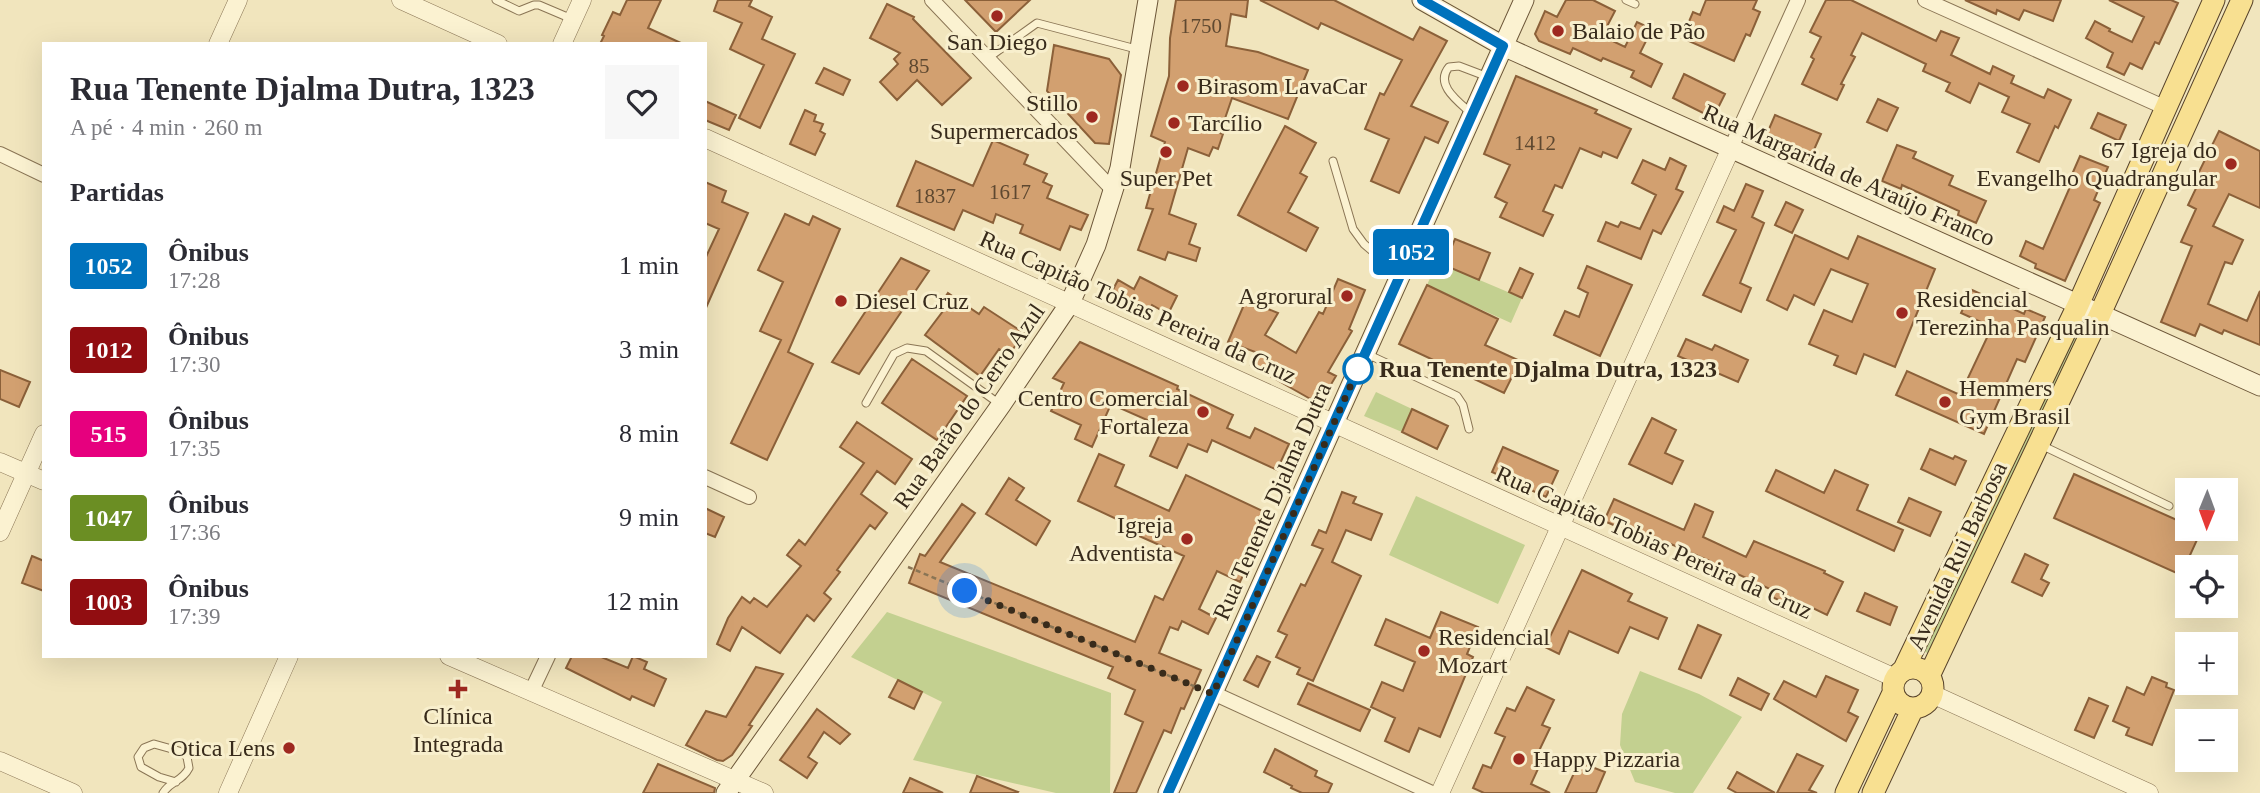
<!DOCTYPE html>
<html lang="pt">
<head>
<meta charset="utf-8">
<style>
	body { margin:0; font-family:Georgia,serif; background:#f7f7f7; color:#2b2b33; height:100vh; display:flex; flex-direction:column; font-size:26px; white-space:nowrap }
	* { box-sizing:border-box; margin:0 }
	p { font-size:23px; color:#7c7c81 }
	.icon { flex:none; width:38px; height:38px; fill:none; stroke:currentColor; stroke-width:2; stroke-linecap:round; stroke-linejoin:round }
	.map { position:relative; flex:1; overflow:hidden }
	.side { position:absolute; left:42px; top:42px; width:665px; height:616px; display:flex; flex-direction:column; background:#fff; border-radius:0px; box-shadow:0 7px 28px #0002 }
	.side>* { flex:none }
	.badge { padding:0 14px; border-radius:5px; font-size:24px; line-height:46px }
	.needle { width:46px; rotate:181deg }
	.tools { position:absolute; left:2175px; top:478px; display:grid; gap:14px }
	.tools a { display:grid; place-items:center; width:63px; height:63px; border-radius:0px; background:#fff; box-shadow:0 7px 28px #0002; font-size:35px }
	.you { position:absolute; width:35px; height:35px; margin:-18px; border:5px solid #fff; border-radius:50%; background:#1a73e8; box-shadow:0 0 0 10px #1a73e833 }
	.map>.badge { position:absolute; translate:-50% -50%; box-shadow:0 0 0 4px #fff }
	h2 { padding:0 28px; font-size:26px; line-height:63px }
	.round { display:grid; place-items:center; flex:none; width:74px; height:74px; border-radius:0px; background:#f7f7f7 }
	.summary { display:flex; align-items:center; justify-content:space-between; height:119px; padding:0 28px }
	h1 { font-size:33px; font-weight:700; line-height:52px }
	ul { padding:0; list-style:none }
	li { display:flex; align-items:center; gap:21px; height:84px; padding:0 28px }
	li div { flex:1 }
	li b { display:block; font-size:26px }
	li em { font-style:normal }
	li .badge { min-width:77px; font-weight:700; text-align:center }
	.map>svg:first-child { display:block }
	.green { fill:#c3d090 }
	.building { fill:#d2a070; stroke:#8b6039; stroke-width:2 }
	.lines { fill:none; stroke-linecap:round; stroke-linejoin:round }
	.service-casing { stroke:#8a7555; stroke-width:9 }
	.minor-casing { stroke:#8a7555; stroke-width:16 }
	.tertiary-casing { stroke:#8a7555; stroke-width:19 }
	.secondary-casing { stroke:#6c5638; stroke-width:21 }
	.primary-casing { stroke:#57422a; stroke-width:23 }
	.path { stroke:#8a7555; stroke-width:2.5; stroke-dasharray:5 3.5; stroke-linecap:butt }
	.service { stroke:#fbf2d1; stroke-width:7 }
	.minor { stroke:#fbf2d1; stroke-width:14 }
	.tertiary { stroke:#fbf2d1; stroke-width:18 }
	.secondary { stroke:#fbf2d1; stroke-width:19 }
	.primary { stroke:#f8e091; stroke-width:21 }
	.line-casing { stroke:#fff; stroke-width:16 }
	.line { stroke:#0072bc; stroke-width:10 }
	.walk { stroke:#382b1b; stroke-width:7; stroke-dasharray:0 12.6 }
	.poi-dot { fill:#9e2920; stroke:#f8efcd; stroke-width:2.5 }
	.stop-dot { fill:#fff; stroke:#0072bc; stroke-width:3.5 }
	.labels { text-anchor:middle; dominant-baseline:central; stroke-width:6; stroke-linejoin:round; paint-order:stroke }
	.number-label { font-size:21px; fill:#5e4830 }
	.poi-label { font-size:24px; fill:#382b1b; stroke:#f8efcd; text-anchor:start }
	.street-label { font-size:24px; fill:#382b1b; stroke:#f8efcd }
	.stop-label { font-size:24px; font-weight:bold; fill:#382b1b; stroke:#f8efcd; text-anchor:start }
</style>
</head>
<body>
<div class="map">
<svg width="2260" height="793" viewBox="0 0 2260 793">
	<rect width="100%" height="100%" fill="#f1e5bd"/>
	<path class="green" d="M1437 262 1522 298 1511 323 1427 285Z
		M2072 337 2083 342 1937 656 1922 651Z
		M1376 392 1412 409 1402 432 1364 416Z
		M1416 496 1525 545 1498 604 1389 555Z
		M887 612 1111 693 1110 793H1056L913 760 942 702 851 657Z
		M1640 671 1699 694 1742 717 1693 793H1675L1635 782 1620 745 1622 714Z"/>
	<path class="building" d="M627 0H661L648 28 683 44H600L604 36 602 35 613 12 620 15Z
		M718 0H752L749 6 772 17 762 39 795 54 760 128 739 118 764 65 730 49 742 23 714 11Z
		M965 0H1030L996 32Z
		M1176 0H1248L1246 17 1231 14 1226 46 1258 52 1308 70 1288 119 1232 98 1220 133 1223 134 1218 149 1213 147 1209 156 1188 148 1169 214 1196 224 1189 244 1200 248 1196 261 1168 252 1165 260 1138 250 1153 209 1146 208 1165 142 1151 136 1169 76 1170 38Z
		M1260 0H1334L1413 40 1420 27 1447 41 1411 106 1448 122 1438 143 1425 137 1399 193 1371 181 1389 139 1365 129 1380 93 1384 95 1402 60 1321 23 1318 29Z
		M1566 0H1593L1615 11 1602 36 1625 47 1637 22 1652 29 1640 53 1662 64 1651 87 1631 77 1634 71 1603 58 1601 61 1573 48 1570 54 1539 41 1535 34 1545 11 1557 17Z
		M1706 0H1757L1753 9 1760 12 1750 36 1746 34 1734 61 1682 38 1693 12 1700 15Z
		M1826 0H1851L1936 41 1941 31 1959 38 1951 55 1990 74 1993 66 2014 76 2011 83 2044 98 2048 89 2071 100 2058 128 2055 126 2039 162 2017 152 2030 124 2002 112 2009 97 1979 83 1970 103 1946 91 1950 83 1923 71 1926 64 1862 33 1851 55 1855 57 1841 84 1844 85 1837 100 1802 84 1814 59 1811 57 1821 37 1810 32Z
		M1965 0H2061L2053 21 2024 10 2019 20 1997 10 1996 14Z
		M2109 0H2171L2178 3 2159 44 2155 42 2142 69 2130 63 2124 75 2107 67 2113 53 2086 38 2095 21 2110 29 2109 31 2132 42 2144 17Z
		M887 4 914 17 913 19 971 78 942 105 917 80 897 100 880 82 898 64 894 59 900 53 870 38Z
		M1054 45 1109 59 1121 75 1109 144 1095 143 1047 91Z
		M824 68 850 80 843 95 816 83Z
		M1684 74 1725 94 1713 118 1673 98Z
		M1516 76 1597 110 1595 113 1631 129 1617 158 1603 152 1601 157 1580 148 1562 188 1555 185 1543 211 1553 215 1543 236 1500 217 1507 203 1495 197 1510 165 1484 154Z
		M1878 99 1898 108 1887 131 1867 122Z
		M705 101 736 115 729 130 705 120Z
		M805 110 816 115 814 121 823 124 820 131 825 134 815 155 790 144Z
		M2098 113 2126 125 2119 141 2091 128Z
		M1775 115 1821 134 1809 161 1763 143Z
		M1285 126 1316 143 1300 173 1307 177 1288 212 1318 228 1306 251 1238 215Z
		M2219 131 2260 151V208L2229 194 2213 226 2243 240 2232 264 2225 262 2208 304 2247 321 2260 291V345L2224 330 2222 334 2200 324 2195 336 2161 322 2192 246 2181 242 2196 209 2188 205 2200 180 2196 178Z
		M993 140 1028 155 1024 164 1047 174 1043 182 1052 186 1047 198 1088 215 1081 230 1070 226 1060 250 1020 233 1023 225 996 214 993 223 963 210 954 230 897 206 916 161 973 186Z
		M1897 145 1916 152 1913 158 1953 176 1949 185 1986 201 1976 223 1958 215 1959 211 1902 185 1901 189 1882 181Z
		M2080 156 2108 167 2094 200 2100 203 2065 281 2035 268 2036 264 2020 256 2026 241 2043 249 2073 180 2070 179Z
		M1670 158 1686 166 1676 189 1683 192 1661 234 1653 230 1641 259 1598 241 1606 222 1618 227 1621 222 1640 229 1656 195 1632 183 1643 160 1665 170Z
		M705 182 726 191 722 202 748 213 705 310V259L719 229 705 223Z
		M1746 184 1763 191 1752 217 1764 223 1740 283 1751 288 1741 312 1703 295 1736 230 1717 222 1724 206 1734 211Z
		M1786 202 1803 210 1792 233 1775 225Z
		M785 214 809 225 813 216 840 229 788 352 813 364 767 460 731 443 781 340 760 331 783 282 758 270Z
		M1795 235 1848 259 1858 236 1935 269 1895 367 1864 354 1856 374 1834 365 1838 356 1809 344 1824 310 1852 322 1868 284 1831 269 1814 305 1794 295 1787 310 1767 300Z
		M1455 239 1490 253 1479 280 1444 265Z
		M901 258 929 271 859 374 832 362Z
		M1587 266 1632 285 1600 356 1554 335 1565 311 1579 317 1588 293 1578 288Z
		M1520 268 1533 274 1522 298 1509 292Z
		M1140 277 1177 296 1168 314 1152 305 1145 318 1108 299 1118 280 1134 289Z
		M1338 279 1365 290 1349 329 1352 331 1328 372 1336 376 1323 398 1314 401 1284 384 1251 365 1258 353 1228 342 1246 300 1278 313 1265 335 1296 353 1319 312 1323 314Z
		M1427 285 1498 319 1485 345 1520 361 1504 393 1399 344Z
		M1972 290 2024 314 2026 309 2045 317 2025 362 2017 359 1984 434 1896 395 1907 371 1960 395 1992 327 1961 313Z
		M948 293 979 314 984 307 1024 333 1009 355 999 349 980 376 925 335 943 311 938 308Z
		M1686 339 1712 350 1715 345 1748 360 1738 382 1678 356Z
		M1080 342 1178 386 1177 389 1233 415 1227 428 1250 438 1255 428 1289 444 1277 470 1212 440 1207 452 1188 444 1177 468 1150 456 1163 427 1111 404 1092 447 1075 439 1081 425 1051 411 1064 383 1053 378Z
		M912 359 967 396 937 440 882 403Z
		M0 370 30 382 19 407 0 399Z
		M1412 409 1448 426 1437 449 1402 432Z
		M1652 418 1676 430 1665 453 1683 461 1672 484 1629 464Z
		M857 422 912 459 895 484 877 471 861 494 887 513 875 529 870 525 837 570 840 572 824 593 831 599 814 621 807 615 780 653 742 627 730 651 717 644 728 618 742 597 750 603 754 598 767 607 801 566 787 555 799 540 805 545 864 463 840 447Z
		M1503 447 1558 471 1546 497 1492 472Z
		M1930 449 1953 459 1955 456 1966 461 1955 485 1921 469Z
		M1099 454 1124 465 1115 486 1169 511 1186 475 1271 515 1240 582 1217 571 1199 609 1216 618 1208 634 1182 621 1178 630 1170 627 1159 653 1201 670 1184 709 1181 708 1171 733 1164 730 1136 793H1114L1143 722 1125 714 1135 690 1108 678 1113 667 909 583 920 554 925 556 962 504 975 513 940 562 1135 642 1155 596 1163 600 1184 556 1121 528 1123 522 1078 501Z
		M1776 470 1824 493 1835 470 1868 485 1857 510 1903 530 1894 551 1766 491Z
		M2074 474 2188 525V528L2201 531 2181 575 2054 518Z
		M1009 478 1024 488 1016 500 1050 521 1036 545 986 514Z
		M1342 492 1356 497 1353 503 1382 514 1371 540 1346 530 1332 562 1361 576 1313 681 1297 674 1300 668 1276 657 1287 635 1278 631 1301 584 1305 586 1323 549 1312 545 1319 530 1326 533Z
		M1909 498 1941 512 1930 536 1898 522Z
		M1614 499 1684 530 1695 504 1713 512 1703 537 1746 557 1754 541 1825 571 1824 573 1843 582 1827 615 1790 597 1787 604 1768 595 1770 589 1727 569 1723 579 1707 572 1712 562 1671 544 1669 549 1604 521Z
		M705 508 724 517 715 537 705 533Z
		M2025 554 2048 565 2041 579 2049 583 2042 596 2012 582Z
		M32 556 44 561V591L22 583Z
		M1582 570 1632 594 1628 601 1667 618 1658 639 1630 627 1618 653 1569 631 1559 654 1545 647Z
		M1865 593 1897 607 1890 625 1857 611Z
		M1441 612 1478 627 1467 654 1473 657 1440 737 1419 728 1409 752 1385 741 1395 718 1371 707 1382 682 1403 691 1415 662 1375 645 1386 619 1430 638Z
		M1698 625 1721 635 1701 678 1679 669Z
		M572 656H599L628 668 633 656 647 662 644 669 666 679 654 706 632 696 630 700 566 668Z
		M1257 656 1270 662 1258 687 1244 680Z
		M756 667 783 674 749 725 752 726 732 755 723 761 717 760 686 745 706 711 726 717Z
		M1826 676 1858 690 1848 712 1858 717 1846 741 1774 699 1784 681 1816 697Z
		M2152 677 2167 683 2166 687 2174 690 2152 745 2126 735 2129 728 2113 721 2127 687 2144 695Z
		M1738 678 1769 694 1761 710 1730 695Z
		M898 680 922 692 914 709 889 697Z
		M1308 683 1370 710 1360 731 1298 704Z
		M1527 687 1554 700 1542 725 1550 728 1537 755 1543 758 1531 784 1550 793H1484L1473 788 1483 765 1491 768 1505 737 1495 733 1507 708 1515 711Z
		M2089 698 2108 706 2094 738 2075 730Z
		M817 709 850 734 840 744 824 732 808 757 817 763 807 778 780 760Z
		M1275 749 1317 771 1315 776 1332 784 1328 793H1302L1291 788 1292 786 1264 772Z
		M1797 754 1823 766 1809 790 1817 793H1777Z
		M1579 762 1605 772 1596 793H1565Z
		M658 764 715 788 714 793H643Z
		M1737 772 1775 793H1737L1728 788Z
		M977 776 1018 792 1017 793H970Z
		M910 778 943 793H903Z"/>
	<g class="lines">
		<g class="service-casing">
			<path id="service" d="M496 0 519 11 534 5H539L572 19
				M1626 0 1635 4
				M988 58 1037 23 1140 50
				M1472 114C1459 102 1434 85 1449 67L1459 66 1488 77
				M1333 161 1353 229 1364 244 1400 275
				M1367 354 1457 396 1463 405 1469 429
				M866 403 894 354 907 348 926 351 1001 405
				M2041 445 2169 506
				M163 793C170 781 182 782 189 768L187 757 179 751 154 744 144 748 138 757 141 767 159 777 176 782"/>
		</g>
		<g class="minor-casing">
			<path id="minor" d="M932 0 1114 191
				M1925 0 2166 108
				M1731 148 1798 0
				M0 154 44 175
				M705 477 749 497
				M531 692 548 656
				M1213 693 1432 793"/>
		</g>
		<g class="tertiary-casing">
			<path id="tertiary" d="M401 0 498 44
				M218 44 238 0
				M562 44 582 0
				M705 138 1895 678
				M0 462 44 481
				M0 532 44 434
				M449 656 764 793
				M1932 694 2149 793
				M0 761 73 793
				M228 793 289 656
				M1440 793 1731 148"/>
		</g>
		<g class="secondary-casing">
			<path id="secondary" d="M1422 0 1503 46 2260 386
				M726 793 1001 405 1070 303 1096 245 1120 168 1148 0
				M1168 793 1524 0"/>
		</g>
		<g class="primary-casing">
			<path id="primary" d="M1893 688a20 20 0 1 1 40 0a20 20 0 1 1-40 0Z
				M1904 669 2078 305 2214 0
				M1929 676 2100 314 2242 0
				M1846 793 1893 693
				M1873 793 1913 708"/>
		</g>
		<path class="path" d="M908 567 1196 687"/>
		<use href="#service" class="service"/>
		<use href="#minor" class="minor"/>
		<use href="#tertiary" class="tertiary"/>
		<use href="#secondary" class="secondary"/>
		<use href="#primary" class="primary"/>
	</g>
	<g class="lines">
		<g class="line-casing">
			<path id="line" d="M1168 793 1503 46 1422 0"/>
		</g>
		<use href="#line" class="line"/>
		<path class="walk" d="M965 591 1213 694 1358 369"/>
	</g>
	<g class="poi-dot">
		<circle cx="997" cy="16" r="7"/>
		<circle cx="1558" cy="31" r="7"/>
		<circle cx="1183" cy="86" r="7"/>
		<circle cx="1092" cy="117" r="7"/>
		<circle cx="1174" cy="123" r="7"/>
		<circle cx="1166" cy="152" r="7"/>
		<circle cx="2231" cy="164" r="7"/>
		<circle cx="1347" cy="296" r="7"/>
		<circle cx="841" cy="301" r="7"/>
		<circle cx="1902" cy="313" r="7"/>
		<circle cx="1945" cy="402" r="7"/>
		<circle cx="1203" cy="412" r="7"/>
		<circle cx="1187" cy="539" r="7"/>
		<circle cx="1424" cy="651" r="7"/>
		<path d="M454.5 678.5h7v7h7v7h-7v7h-7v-7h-7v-7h7z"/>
		<circle cx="289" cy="748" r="7"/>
		<circle cx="1519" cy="759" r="7"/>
	</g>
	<circle class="stop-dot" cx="1358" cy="369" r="14"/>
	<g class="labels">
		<g class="number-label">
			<text x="1201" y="26">1750</text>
			<text x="919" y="66">85</text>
			<text x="1535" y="143">1412</text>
			<text x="1010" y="192">1617</text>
			<text x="935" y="196">1837</text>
		</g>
		<g class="poi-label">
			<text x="1572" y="31">Balaio de Pão</text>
			<text x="997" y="42" text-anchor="middle">San Diego</text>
			<text x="1197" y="86">Birasom LavaCar</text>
			<text x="1078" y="103" text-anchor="end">Stillo<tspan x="1078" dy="28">Supermercados</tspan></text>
			<text x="1188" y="123">Tarcílio</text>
			<text x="2217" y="150" text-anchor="end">67 Igreja do<tspan x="2217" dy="28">Evangelho Quadrangular</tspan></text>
			<text x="1166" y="178" text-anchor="middle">Super Pet</text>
			<text x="1333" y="296" text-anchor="end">Agrorural</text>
			<text x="1916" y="299">Residencial<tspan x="1916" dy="28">Terezinha Pasqualin</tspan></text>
			<text x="855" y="301">Diesel Cruz</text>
			<text x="1959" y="388">Hemmers<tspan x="1959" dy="28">Gym Brasil</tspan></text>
			<text x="1189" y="398" text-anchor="end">Centro Comercial<tspan x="1189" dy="28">Fortaleza</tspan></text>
			<text x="1173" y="525" text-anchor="end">Igreja<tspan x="1173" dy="28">Adventista</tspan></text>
			<text x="1438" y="637">Residencial<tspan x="1438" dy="28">Mozart</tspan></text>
			<text x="458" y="716" text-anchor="middle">Clínica<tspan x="458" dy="28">Integrada</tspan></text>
			<text x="275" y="748" text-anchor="end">Otica Lens</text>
			<text x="1533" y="759">Happy Pizzaria</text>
		</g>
		<g class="street-label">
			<text transform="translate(1849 175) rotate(24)">Rua Margarida de Araújo Franco</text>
			<text transform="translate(1138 307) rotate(24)">Rua Capitão Tobias Pereira da Cruz</text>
			<text transform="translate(969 406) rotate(-55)">Rua Barão do Cerro Azul</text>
			<text transform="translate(1272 501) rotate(-66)">Rua Tenente Djalma Dutra</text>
			<text transform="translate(1654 542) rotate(24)">Rua Capitão Tobias Pereira da Cruz</text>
			<text transform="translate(1957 556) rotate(-65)">Avenida Rui Barbosa</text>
		</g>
		<g class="stop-label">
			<text x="1379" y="369">Rua Tenente Djalma Dutra, 1323</text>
		</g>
	</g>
</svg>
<div class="tools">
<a><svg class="needle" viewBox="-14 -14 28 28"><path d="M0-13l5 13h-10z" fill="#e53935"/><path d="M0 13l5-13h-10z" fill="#7c7c81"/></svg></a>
<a><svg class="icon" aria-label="locate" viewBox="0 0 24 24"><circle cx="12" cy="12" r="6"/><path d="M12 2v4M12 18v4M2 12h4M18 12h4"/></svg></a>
<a>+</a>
<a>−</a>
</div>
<div class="you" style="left:965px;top:591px"></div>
<b class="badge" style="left:1411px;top:252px;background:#0072bc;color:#fff">1052</b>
<section class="side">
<div class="summary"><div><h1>Rua Tenente Djalma Dutra, 1323</h1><p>A pé · 4 min · 260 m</p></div><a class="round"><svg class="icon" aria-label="heart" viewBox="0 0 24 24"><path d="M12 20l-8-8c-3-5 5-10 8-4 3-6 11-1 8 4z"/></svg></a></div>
<h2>Partidas</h2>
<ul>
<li><span class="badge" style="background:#0072bc;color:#fff">1052</span><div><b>Ônibus</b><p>17:28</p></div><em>1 min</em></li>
<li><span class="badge" style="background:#910d11;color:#fff">1012</span><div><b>Ônibus</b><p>17:30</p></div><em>3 min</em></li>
<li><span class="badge" style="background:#e6007e;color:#fff">515</span><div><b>Ônibus</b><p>17:35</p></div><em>8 min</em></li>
<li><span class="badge" style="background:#6b8e23;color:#fff">1047</span><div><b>Ônibus</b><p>17:36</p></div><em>9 min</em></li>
<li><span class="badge" style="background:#910d11;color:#fff">1003</span><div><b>Ônibus</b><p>17:39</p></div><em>12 min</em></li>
</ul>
</section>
</div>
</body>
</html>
